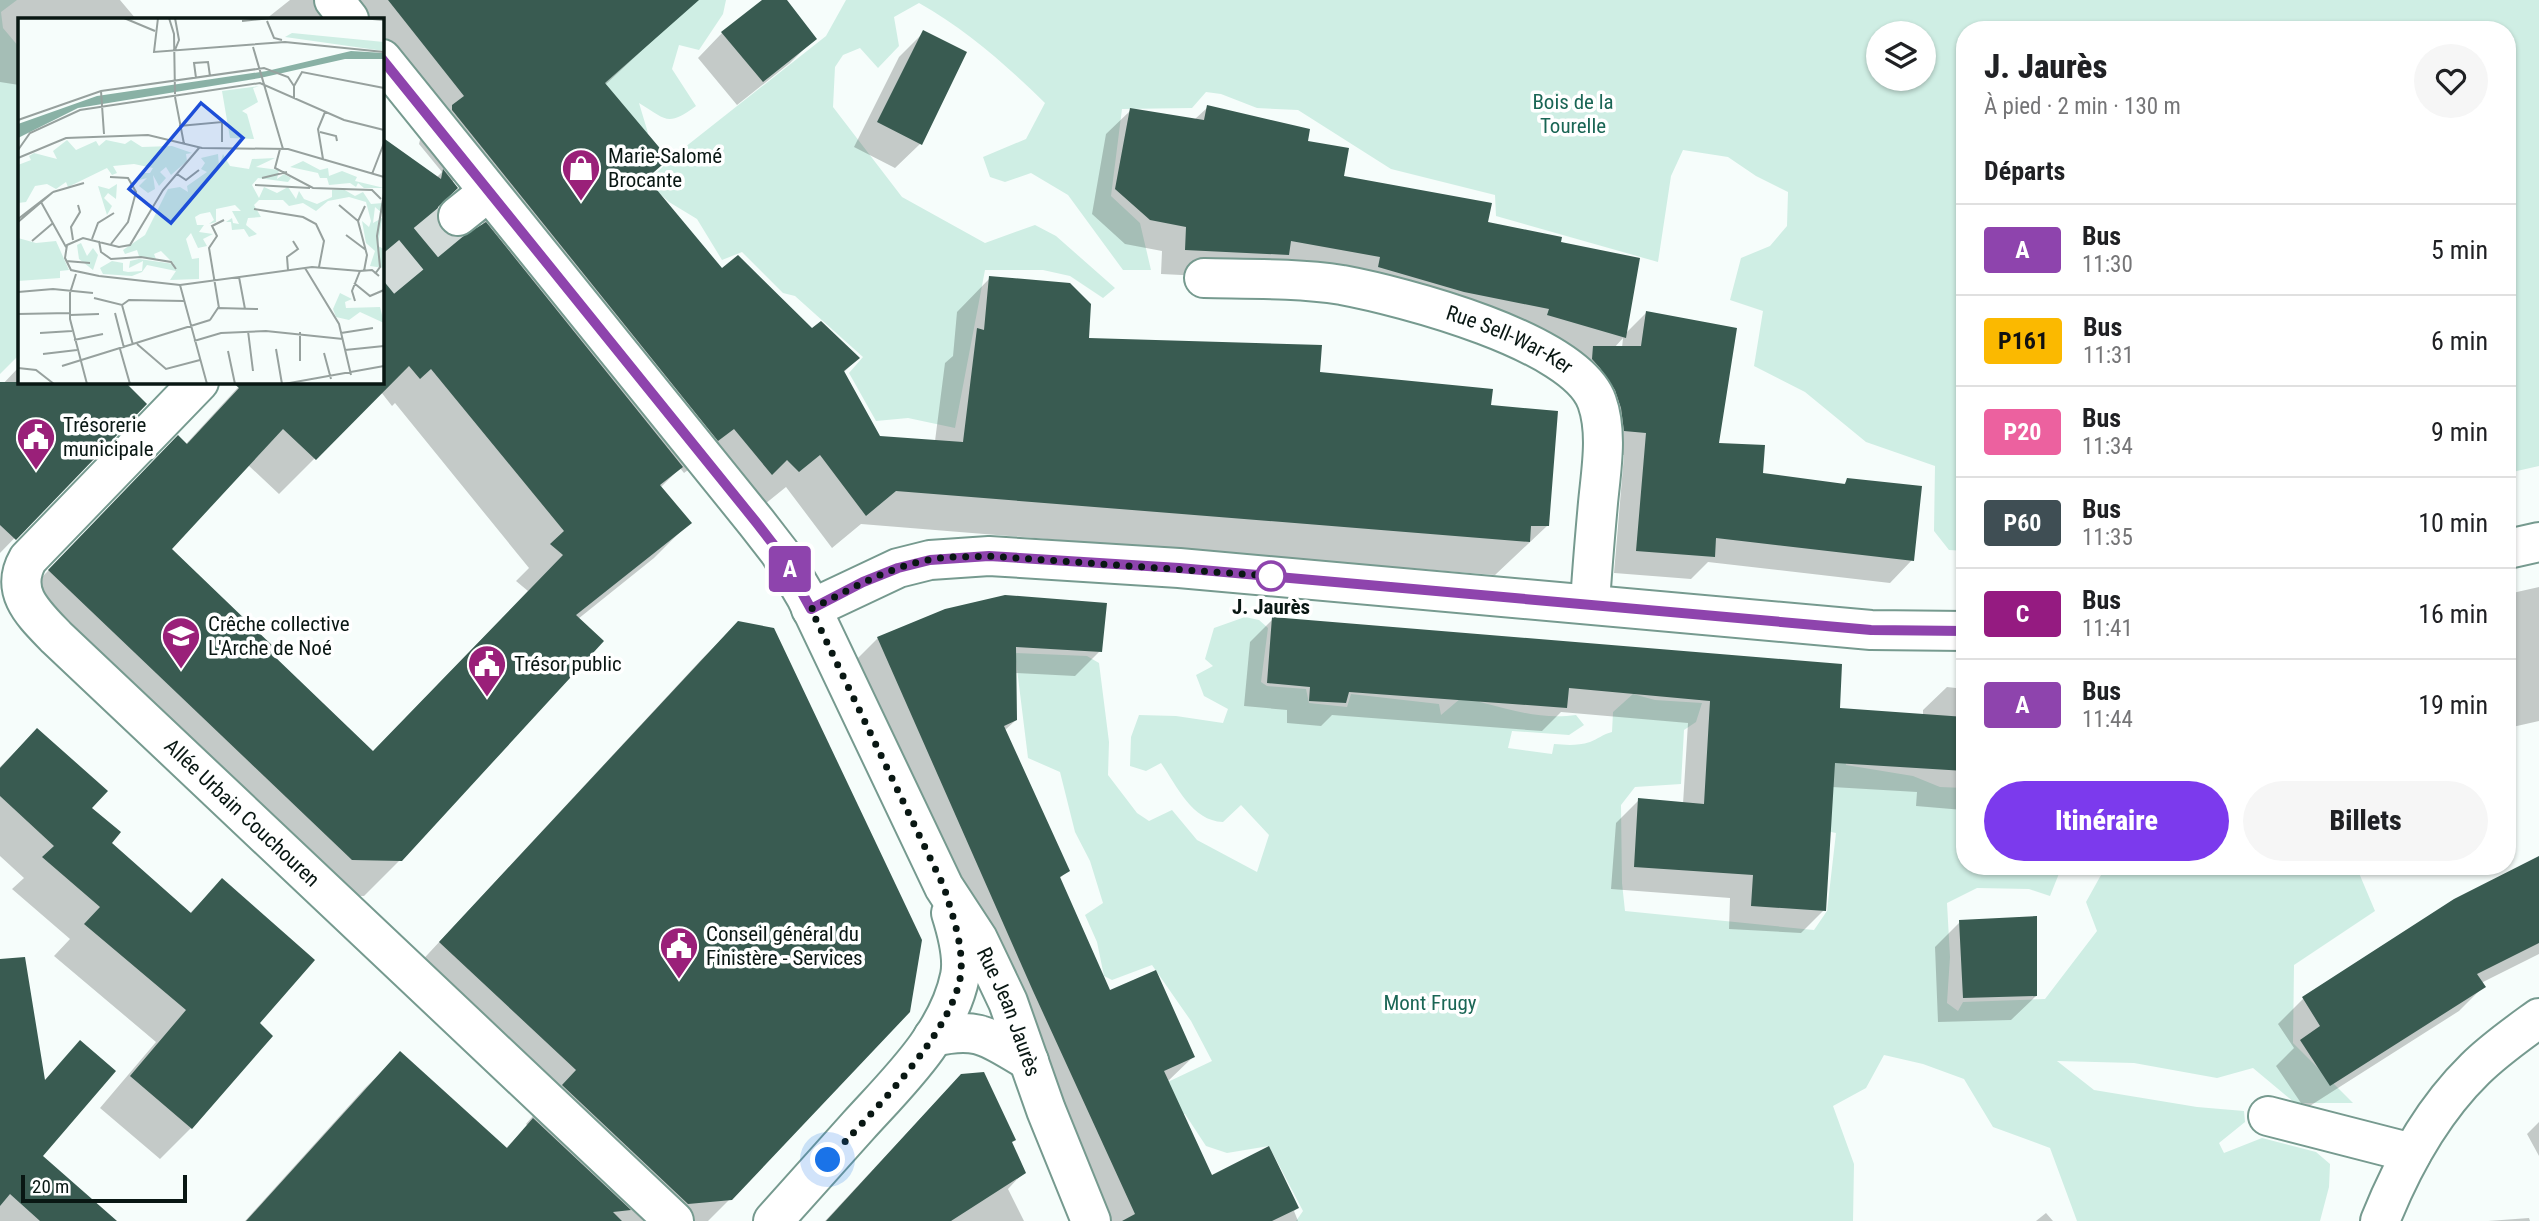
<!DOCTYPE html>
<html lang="fr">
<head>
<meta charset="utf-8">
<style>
	body { margin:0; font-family:"Roboto Condensed",sans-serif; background:#f6f6f6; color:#202124; height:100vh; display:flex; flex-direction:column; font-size:26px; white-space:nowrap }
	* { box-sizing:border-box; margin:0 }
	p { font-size:23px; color:#757577 }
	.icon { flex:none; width:38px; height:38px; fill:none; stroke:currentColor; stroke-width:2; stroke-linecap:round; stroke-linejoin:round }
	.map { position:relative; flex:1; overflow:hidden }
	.side { position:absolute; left:1956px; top:21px; width:560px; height:854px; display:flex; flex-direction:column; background:#fff; border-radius:28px; box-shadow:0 2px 5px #0004 }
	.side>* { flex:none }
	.badge { padding:0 14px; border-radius:5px; font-size:24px; line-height:46px }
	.buttons { position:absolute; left:1866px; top:21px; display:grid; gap:14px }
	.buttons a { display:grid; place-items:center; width:70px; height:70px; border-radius:50%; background:#fff; box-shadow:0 2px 5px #0004; font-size:35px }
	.scale { position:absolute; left:21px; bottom:18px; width:166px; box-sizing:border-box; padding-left:7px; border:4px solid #091713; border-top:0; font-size:19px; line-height:24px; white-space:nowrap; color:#091713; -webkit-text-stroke:5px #fff; paint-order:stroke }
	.you { position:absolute; width:35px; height:35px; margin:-18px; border:5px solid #fff; border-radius:50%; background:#1a73e8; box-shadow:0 0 0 10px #1a73e833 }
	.map>.badge { position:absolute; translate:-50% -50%; box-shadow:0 0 0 4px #fff }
	h2 { padding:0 28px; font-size:26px; line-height:63px }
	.round { display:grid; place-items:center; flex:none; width:74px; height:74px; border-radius:37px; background:#f6f6f6 }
	.headline { display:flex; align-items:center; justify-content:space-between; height:119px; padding:0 28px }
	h1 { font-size:33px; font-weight:800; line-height:52px }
	.action { display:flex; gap:14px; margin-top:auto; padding:14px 28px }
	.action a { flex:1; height:80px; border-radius:42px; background:#7c3aed; color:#fff; font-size:28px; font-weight:800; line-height:80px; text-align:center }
	.action a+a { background:#f6f6f6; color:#202124 }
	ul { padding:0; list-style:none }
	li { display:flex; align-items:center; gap:21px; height:91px; padding:0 28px; border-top:2px solid #e0e0e0 }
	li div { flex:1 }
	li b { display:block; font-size:26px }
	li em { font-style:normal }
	li .badge { min-width:77px; font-weight:700; text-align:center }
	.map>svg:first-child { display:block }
	.green { fill:#cfeee4; fill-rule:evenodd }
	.shadow { fill:#0003; fill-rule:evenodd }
	.building { fill:#395b51; fill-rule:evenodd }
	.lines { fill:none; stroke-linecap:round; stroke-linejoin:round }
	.street-tunnel { stroke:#d2dad8; stroke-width:38; stroke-dasharray:38 19; stroke-linecap:butt }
	.street-casing { stroke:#769a8f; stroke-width:42 }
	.secondary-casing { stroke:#769a8f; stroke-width:42 }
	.street { stroke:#fff; stroke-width:38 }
	.secondary { stroke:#fff; stroke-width:38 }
	.line-casing { stroke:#fff; stroke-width:16 }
	.line { stroke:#8e44ad; stroke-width:10 }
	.walk { stroke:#091713; stroke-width:7; stroke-dasharray:0 12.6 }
	.stop-dot { fill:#fff; stroke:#8e44ad; stroke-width:3.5 }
	.labels { text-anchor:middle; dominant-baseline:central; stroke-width:7; stroke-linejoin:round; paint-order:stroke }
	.park-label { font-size:21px; fill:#1a6655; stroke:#fff }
	.poi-label { font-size:21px; fill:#091713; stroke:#fff; text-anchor:start }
	.street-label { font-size:21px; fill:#091713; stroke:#fff }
	.stop-label { font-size:21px; font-weight:bold; fill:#091713; stroke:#fff }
	.inset-road { fill:none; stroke:#97a19e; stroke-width:2 }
	.view { fill:#1d4ed8; fill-opacity:0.15; stroke:#1d4ed8; stroke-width:3.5 }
	.inset-edge { fill:none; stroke:#091713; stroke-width:3.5 }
</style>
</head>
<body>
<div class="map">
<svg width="2539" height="1221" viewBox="0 0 2539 1221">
	<rect width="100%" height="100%" fill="#f6fdfb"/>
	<path class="green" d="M0 0H17L1 12 3 28 19 47V355L0 374Z
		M695 0H726L723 14 699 50 679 45 672 69 696 106C667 127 667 120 639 103L648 133 627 143 582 104Z
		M846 0H2539V466L2508 473V30H1965V551L1949 550 1934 531 1935 466 1866 442 1805 392 1754 366 1763 311 1730 300 1741 258 1770 246 1787 226 1788 192 1756 176 1728 157 1683 150 1671 176 1658 262 1496 216 1495 195 1391 169 1298 110 1257 108 1221 94 1206 92 1192 108 1122 109 1111 196 1140 223 1151 270H1123L1068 195 1031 173 1005 182 990 177 983 157 1026 139 1045 103C1006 65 967 30 919 3L894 17 899 46 878 68 860 48 843 55 835 67 833 107 902 197 985 243 1035 225 1056 236 1115 288 1103 298 1070 276 1043 270H985L955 428 908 418 876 421 849 373 863 357 795 296 783 293 742 252 722 260 697 219 669 202 647 182 675 155 826 36ZM1878 33H1923V79H1878Z
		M1245 617 1259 620 1268 628 1261 682 1267 686 1306 689 1309 703 1347 707 1351 694 1439 704 1441 715 1474 687 1475 695 1480 702C1512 710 1542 720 1576 715L1584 725 1569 735 1512 731 1508 748 1552 754 1554 744C1566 745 1577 746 1590 742 1598 739 1603 734 1612 732L1613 712 1633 694 1655 700 1702 703 1696 722 1684 730 1681 784 1635 787 1621 805 1622 883 1625 911 1814 930 1827 911 1836 833 1807 827 1842 746 1846 765 1913 776 1940 787 1965 788V866H2062L2050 896 2029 889 1977 888 1947 903 1950 957 1947 1003 1958 1011 1963 1002 2045 999 2097 931 2086 902 2106 866H2356L2375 911 2294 965 2293 1043 2353 1103H2295L2253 1068 2217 1078 2134 1063 2057 1061 2094 1090 2197 1107 2244 1111 2245 1122 2219 1143 2224 1153 2262 1138 2316 1152 2330 1164 2329 1187 2320 1221H2077L2050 1148 1993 1127 1964 1079 1923 1064 1884 1055 1866 1088 1833 1106 1854 1164 1853 1221H1296L1303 1211 1269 1146 1227 1153 1206 1146 1185 1114 1164 1109 1153 1089 1212 1061 1191 1021 1152 965 1112 980 1104 976 1097 942 1085 915 1103 903 1090 861 1075 832 1060 772 1028 758 1015 653 1087 656 1099 663 1109 742 1108 775 1137 813 1149 821 1172 810 1197 840 1257 872 1269 835 1241 805 1223 822C1192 821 1177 786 1161 763L1146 771 1130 766 1131 737 1139 715 1176 716 1223 723 1228 709 1204 696 1196 675 1213 666 1205 659 1214 628Z"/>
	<path class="shadow" d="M0 0H120L136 19H19V85L0 82Z
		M290 0H682L685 10 605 85 667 159 646 180 722 270 858 358 843 373 879 437 935 441 945 363 953 356 957 312 990 278 1087 340 1319 374 1489 407 1547 526 1495 575 861 524 832 548 786 487 765 504 700 461 684 473 680 468 660 488 689 523 654 558 578 619 400 860 364 896 316 895 13 607 142 474 185 445 243 382H369L375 385 373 382H382V312L408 270 450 238 462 239 484 225 459 193 478 162 382 236V139L436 178 442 172 419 144 420 140 431 129 382 67V19H266ZM381 392 392 406 395 403 529 568 516 581 528 591 372 753 270 655 170 549 248 465 279 494Z
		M765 0H784L815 38 790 63 737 105 698 58 722 33Z
		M924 32 920 144 895 168 854 147 899 57Z
		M1208 107 1306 143 1342 178 1559 244 1625 334 1646 313 1717 444 1762 475 1843 485 1848 480 1912 560 1890 583 1708 562 1691 579 1614 573 1624 455 1602 453 1584 357 1263 279 1161 274 1162 251 1125 244 1092 214 1106 134 1131 110 1194 120ZM1623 338 1622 348H1614Z
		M19 367V382H123L145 404 0 553V387Z
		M2539 587V721L2508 728V594Z
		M1273 619 1838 710 1923 716V710L1947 687 1965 689V808L1963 810 1916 806 1917 792 1832 787 1824 910 1801 933 1729 929 1730 898 1611 889 1616 823 1639 800 1683 804 1688 723 1561 712 1542 731 1332 715 1321 726 1287 723V710L1244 706 1250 642Z
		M738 623 731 1198 708 1221H245L365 1088 400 1054 505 1149 528 1126 526 1124 539 1109 403 981 700 661Z
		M878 638 1100 651 1075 676 1015 673 1016 720 1004 731 1067 871 1059 879 1109 992 1193 1057 1167 1082 1211 1177 1297 1208 1294 1211 1298 1221H1101L853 663Z
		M37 730 89 808 109 843 189 914 222 881 257 1024 270 1036 191 1128 160 1159 100 1108 156 1042 54 956 70 939 12 889 24 878 0 856V767Z
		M2539 858V954L2481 983 2483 987 2459 1011 2305 1109 2276 1066 2294 1048 2278 1024 2303 999 2454 900Z
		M1960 922 2036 996 2011 1020 1938 1022 1935 947Z
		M0 1064 40 1157 110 1221H0Z
		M961 1075 1011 1143 1023 1173 1008 1189 1024 1221H825Z
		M2539 1122V1156L2527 1134Z
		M2046 1213 2053 1221H2036Z
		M2529 1218 2530 1221H2488Z"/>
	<path class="building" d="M388 0H699L605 83 669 159 647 178 722 268 738 255 812 328 821 321 860 358 844 371 880 436 963 442 977 328 984 330 989 276 1070 283 1091 304 1089 338 1322 345 1320 372 1493 389 1491 405 1558 411 1549 526H1531L1530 542 896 491 866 516 820 455 799 472 787 460 772 475 734 429 718 441 452 110V105L464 96Z
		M762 0H787L817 39 763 82 721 32Z
		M923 30 967 52 922 145 877 122Z
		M1207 105 1310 129 1308 141 1349 148 1344 176 1492 203 1488 222 1562 237 1561 242 1640 258 1626 338 1547 315 1549 309 1464 292 1378 267 1380 257 1291 241 1289 255 1185 250 1186 227 1150 220 1115 189 1130 108 1204 120Z
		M382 137 441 179 443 169 458 188 438 207 436 219 441 230 451 237H462L486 222 683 467 660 485 692 523 576 615 604 641 402 861 352 860 48 570 178 435 187 444 239 388 232 382H382ZM409 366 420 379 431 369 564 531 550 544 563 555 373 751 273 655 277 650 172 549 283 429 316 460Z
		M1646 311 1737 328 1719 443 1765 445 1763 473 1845 484 1847 478 1922 486 1914 561 1716 538 1715 557 1636 551 1646 433 1624 431 1621 408 1615 390 1600 368 1592 359 1593 346H1641Z
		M0 382H125L147 404 16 540 0 525Z
		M1005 595 1107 603 1102 652 1016 647 1017 720 1004 726 1070 871 1060 877 1110 990 1156 970 1195 1057 1164 1071 1212 1175 1269 1146 1299 1208 1272 1221H1122L1135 1214 1033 991 877 637 945 609Z
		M1272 617 1842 664 1840 708 1965 717V771L1835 763 1826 911 1751 906 1753 875 1634 867 1638 798 1704 804 1710 701 1569 688 1567 708 1349 692 1346 703 1309 701 1310 687 1267 683Z
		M738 621 774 628 922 940 910 1012 732 1200 688 1204 562 1085 576 1070 439 942Z
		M37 728 108 791 92 808 121 832 112 843 191 913 222 878 315 960 260 1023 273 1036 192 1129 130 1076 186 1010 84 924 100 907 42 857 54 846 0 796V768Z
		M2539 856V943L2477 974 2486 987 2330 1086 2300 1040 2320 1026 2302 997 2454 899Z
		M2037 916V996L1963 998 1959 920Z
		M25 957 45 1080 80 1040 116 1071 43 1156 117 1221H40L10 1194 0 1206V959Z
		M400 1051 507 1148 533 1118 631 1210 613 1212 622 1221H246Z
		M984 1072 1016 1140 1012 1142 1026 1173 951 1221H826L961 1074Z"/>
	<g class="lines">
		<path class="street-tunnel" d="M382 279 458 216"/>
		<g class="street-casing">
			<g id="street">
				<path d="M458 216 488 192"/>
				<path id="s1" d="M1204 278C1250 279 1296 278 1342 285 1401 296 1576 341 1597 402 1608 433 1601 471 1598 503 1595 536 1592 570 1590 604"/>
				<path id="s2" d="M199 382 28 559C9 592 34 614 56 637L674 1221"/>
				<path d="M2268 1116 2412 1153"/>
				<path d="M2380 1221C2402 1166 2432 1111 2475 1069 2494 1050 2517 1034 2539 1018"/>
			</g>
		</g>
		<g class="secondary-casing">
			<g id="secondary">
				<path d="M334 0 349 19"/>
				<path id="s3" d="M382 59 756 522 780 553 806 597 944 887 978 939 989 962 1008 1002 1046 1110 1091 1221"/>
				<path d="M2508 549 2539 542"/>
				<path d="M811 609 898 568 930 560 989 556 1179 568 1871 630 1965 631"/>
				<path d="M933 1037C980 1026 989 1038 1029 1061"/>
				<path d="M773 1221C802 1189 830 1157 859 1125 898 1082 948 1035 960 976 964 956 957 932 951 913"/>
			</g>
		</g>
		<use href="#street" class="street"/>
		<use href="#secondary" class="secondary"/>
	</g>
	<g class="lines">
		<g class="line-casing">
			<path id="line" d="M382 59 756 522 780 553 811 609 863 582 898 568 930 560 989 556 1179 568 1871 630 1965 631"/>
		</g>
		<use href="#line" class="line"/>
		<path class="walk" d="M828 1160C868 1116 955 1032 961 972 963 943 952 914 944 887L811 609C849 590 886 568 928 560 948 556 969 557 989 556L1271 576"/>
	</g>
	<defs>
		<g id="shop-pin" transform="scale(2.0125)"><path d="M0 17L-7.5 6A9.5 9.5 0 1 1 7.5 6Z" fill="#9a2079" stroke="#fff"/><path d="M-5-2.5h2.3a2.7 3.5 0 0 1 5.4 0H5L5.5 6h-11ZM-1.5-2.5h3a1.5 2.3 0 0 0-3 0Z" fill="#fff"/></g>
		<g id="civic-pin" transform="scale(2.0125)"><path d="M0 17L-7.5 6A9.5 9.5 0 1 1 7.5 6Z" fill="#9a2079" stroke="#fff"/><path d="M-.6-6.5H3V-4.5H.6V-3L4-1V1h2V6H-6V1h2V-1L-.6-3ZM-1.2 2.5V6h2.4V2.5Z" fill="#fff"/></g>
		<g id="school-pin" transform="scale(2.0125)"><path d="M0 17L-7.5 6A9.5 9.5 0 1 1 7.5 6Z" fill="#9a2079" stroke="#fff"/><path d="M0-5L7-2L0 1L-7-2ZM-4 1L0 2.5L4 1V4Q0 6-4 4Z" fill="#fff"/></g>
	</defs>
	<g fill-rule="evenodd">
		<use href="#shop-pin" x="581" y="168"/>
		<use href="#civic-pin" x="36" y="437"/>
		<use href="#school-pin" x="181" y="636"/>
		<use href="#civic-pin" x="487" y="664"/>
		<use href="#civic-pin" x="679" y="946"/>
	</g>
	<circle class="stop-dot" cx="1271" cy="576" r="14"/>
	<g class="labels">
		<g class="park-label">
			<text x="1573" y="102">Bois de la<tspan x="1573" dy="24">Tourelle</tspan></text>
			<text x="1430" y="1003">Mont Frugy</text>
		</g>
		<g class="poi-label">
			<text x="608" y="156">Marie-Salomé<tspan x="608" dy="24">Brocante</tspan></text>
			<text x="63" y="425">Trésorerie<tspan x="63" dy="24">municipale</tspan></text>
			<text x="208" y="624">Crêche collective<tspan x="208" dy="24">L'Arche de Noé</tspan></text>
			<text x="514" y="664">Trésor public</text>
			<text x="706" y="934">Conseil général du<tspan x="706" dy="24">Finistère - Services</tspan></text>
		</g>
		<g class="street-label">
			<text stroke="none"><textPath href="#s1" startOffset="315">Rue Sell-War-Ker</textPath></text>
			<text stroke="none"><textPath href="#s2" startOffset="593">Allée Urbain Couchouren</textPath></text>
			<text stroke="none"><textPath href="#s3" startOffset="1148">Rue Jean Jaurès</textPath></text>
		</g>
		<g class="stop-label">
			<text x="1271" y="607">J. Jaurès</text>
		</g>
	</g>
	<g transform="translate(18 18)">
		<rect width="366" height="366" fill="#f6fdfb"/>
		<path d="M274 15 366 24V33L267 19ZM241 68 235 70 240 84 224 93 229 96 236 121 212 120 204 73ZM49 122 58 132 78 123 81 128 88 122 107 126 113 122 124 129 154 128 174 135 168 136 169 143 153 157 148 149 142 154 148 160 141 168 135 157 137 171 130 175 121 168 129 160 117 163 122 155H132L135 150 116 146 95 148 99 155 94 157 89 150 50 169 48 164 38 171 29 166 17 168 8 184 0 185V147L13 142 11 138 16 135 39 141 35 133ZM200 136 201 148 205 136 212 148 231 151 234 141 257 140 238 149 261 152 259 161 266 156 273 160 270 164 240 160 234 167 241 180 246 169 259 175 270 169 278 181 281 173 286 181 299 186 314 179V172L325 171 337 178 345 174 353 186 365 185V196L357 189 355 205 364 200 360 228 366 231V250L352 248 357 233 348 225 344 203 351 209 353 203 348 184 331 179 310 183 298 193 285 185 271 188 265 182H241L236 187 243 199 230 200 228 207 239 216 231 219 226 211 214 212 213 204H208L214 200 215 205 221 206 214 193H223L217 187 198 191V204L191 206 196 202 192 194 182 196 177 199 179 207H186L181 214 195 216 185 221 189 228 180 230 173 215 168 221 174 241 181 240V261L152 262 158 253 129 247 124 254 114 258 85 256 82 250 94 243 105 245V253L110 254 124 253 125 243 111 250 112 243 121 241 156 246 143 233 136 236 138 241 121 238 119 232 107 236 105 232 127 217 150 171 162 169 170 174 169 168 189 154 183 151 187 145 183 140ZM285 143 302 152 310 150 311 158 324 153 339 159 337 163 366 170H346L340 165 338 169 332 165 311 167 309 160H302L300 155 272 149ZM99 166 98 181 90 175 86 180 94 188 89 197 80 168 91 171ZM0 220 18 225 38 223 51 252 42 253V260L0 263ZM63 225 69 238 75 230 80 237 75 252 61 241 59 227ZM322 275 334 281 327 284 328 290 362 289 366 305 342 294 331 302 318 299 315 291Z" fill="#cfeee4"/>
		<path d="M333 33 366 35V41H327L242 60 60 90 0 120V106L79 78 249 53Z" fill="#89b1a5"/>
		<path class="inset-road" d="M106 0 137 13M140 0 136 34 267 24 366 34M151 0 156 16 157 76M343 0 366 2M224 3 253 0M249 3 256 20 264 22M235 29 265 131M157 32 161 22 157 0M178 60 176 45 190 44 192 58M276 68 284 54 366 70M83 73 86 116M157 79 166 126M0 102 83 73 246 50 270 59 276 68V80M161 108 204 104V124M302 114 318 118 319 123M262 131 257 150 295 170 354 172 363 181M0 132 12 115 62 92 242 65 326 102 366 112M0 140 48 120 130 117 184 130 270 131 366 159M305 141 300 111 307 94M159 156 168 162 181 152M354 156 366 125M92 159 110 160 118 174 110 204 93 226M244 160 269 154M237 167 292 170M35 174 66 165M23 184 48 229M321 187 340 203M236 191 285 199 298 206 306 223 301 249M0 201 35 174 0 204M328 217 348 232M74 221 80 205 96 195M55 222 53 209 62 194 60 187M14 223 35 205M81 223 83 234 93 241 123 239 153 244 158 251M48 243 72 245M287 250 321 306 333 357M270 252 269 239 280 231 275 223M346 253 349 237 340 203 347 188M58 256 52 275V301L69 366M357 256 362 249 359 218 366 175M81 258 53 252 47 240 49 227 65 220 101 229 112 227 145 172 181 130M81 258 162 267M221 259 227 291M336 265 352 278 366 272M162 267 294 249 342 253M162 267 189 366M0 274 35 271 75 275M76 280 104 287 111 282 166 283M337 283 334 273 342 253 354 252 361 258M104 287 115 327M201 290 191 230 199 218 194 208 206 202M97 295 106 330M0 296 52 295M52 297 81 296M192 302 200 290 240 291M230 313 235 353M282 314V343M22 315 54 313M323 315 355 310M56 322 85 316M176 323 203 315 248 313 325 321M119 326 148 351 182 342M102 331 112 366M258 331 264 366M327 332 366 328M210 333 217 366M306 335 313 361M25 336 59 332M44 348 192 302M0 350 18 352 36 366M266 366 366 348"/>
		<path class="view" d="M183 85 225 120 153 205 111 171Z"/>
		<rect width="366" height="366" class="inset-edge"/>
	</g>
</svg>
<div class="buttons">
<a><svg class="icon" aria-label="layers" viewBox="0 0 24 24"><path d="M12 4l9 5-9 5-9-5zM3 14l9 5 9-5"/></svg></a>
</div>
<div class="scale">20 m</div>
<div class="you" style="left:828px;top:1160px"></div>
<b class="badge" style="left:790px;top:569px;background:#8e44ad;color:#fff">A</b>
<section class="side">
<div class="headline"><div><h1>J. Jaurès</h1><p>À pied · 2 min · 130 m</p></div><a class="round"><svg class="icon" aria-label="heart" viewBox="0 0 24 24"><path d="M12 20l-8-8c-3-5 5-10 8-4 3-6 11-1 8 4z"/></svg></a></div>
<h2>Départs</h2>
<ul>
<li><span class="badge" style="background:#8e44ad;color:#fff">A</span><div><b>Bus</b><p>11:30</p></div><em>5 min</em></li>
<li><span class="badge" style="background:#fbb900;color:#111">P161</span><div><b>Bus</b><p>11:31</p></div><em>6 min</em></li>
<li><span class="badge" style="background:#ec619f;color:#fff">P20</span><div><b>Bus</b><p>11:34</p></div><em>9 min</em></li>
<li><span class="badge" style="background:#3f4e54;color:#fff">P60</span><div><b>Bus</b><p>11:35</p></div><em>10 min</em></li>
<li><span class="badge" style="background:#951b81;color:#fff">C</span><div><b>Bus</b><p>11:41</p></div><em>16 min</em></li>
<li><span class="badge" style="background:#8e44ad;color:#fff">A</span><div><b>Bus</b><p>11:44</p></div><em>19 min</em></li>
</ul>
<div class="action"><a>Itinéraire</a><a>Billets</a></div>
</section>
</div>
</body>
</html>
